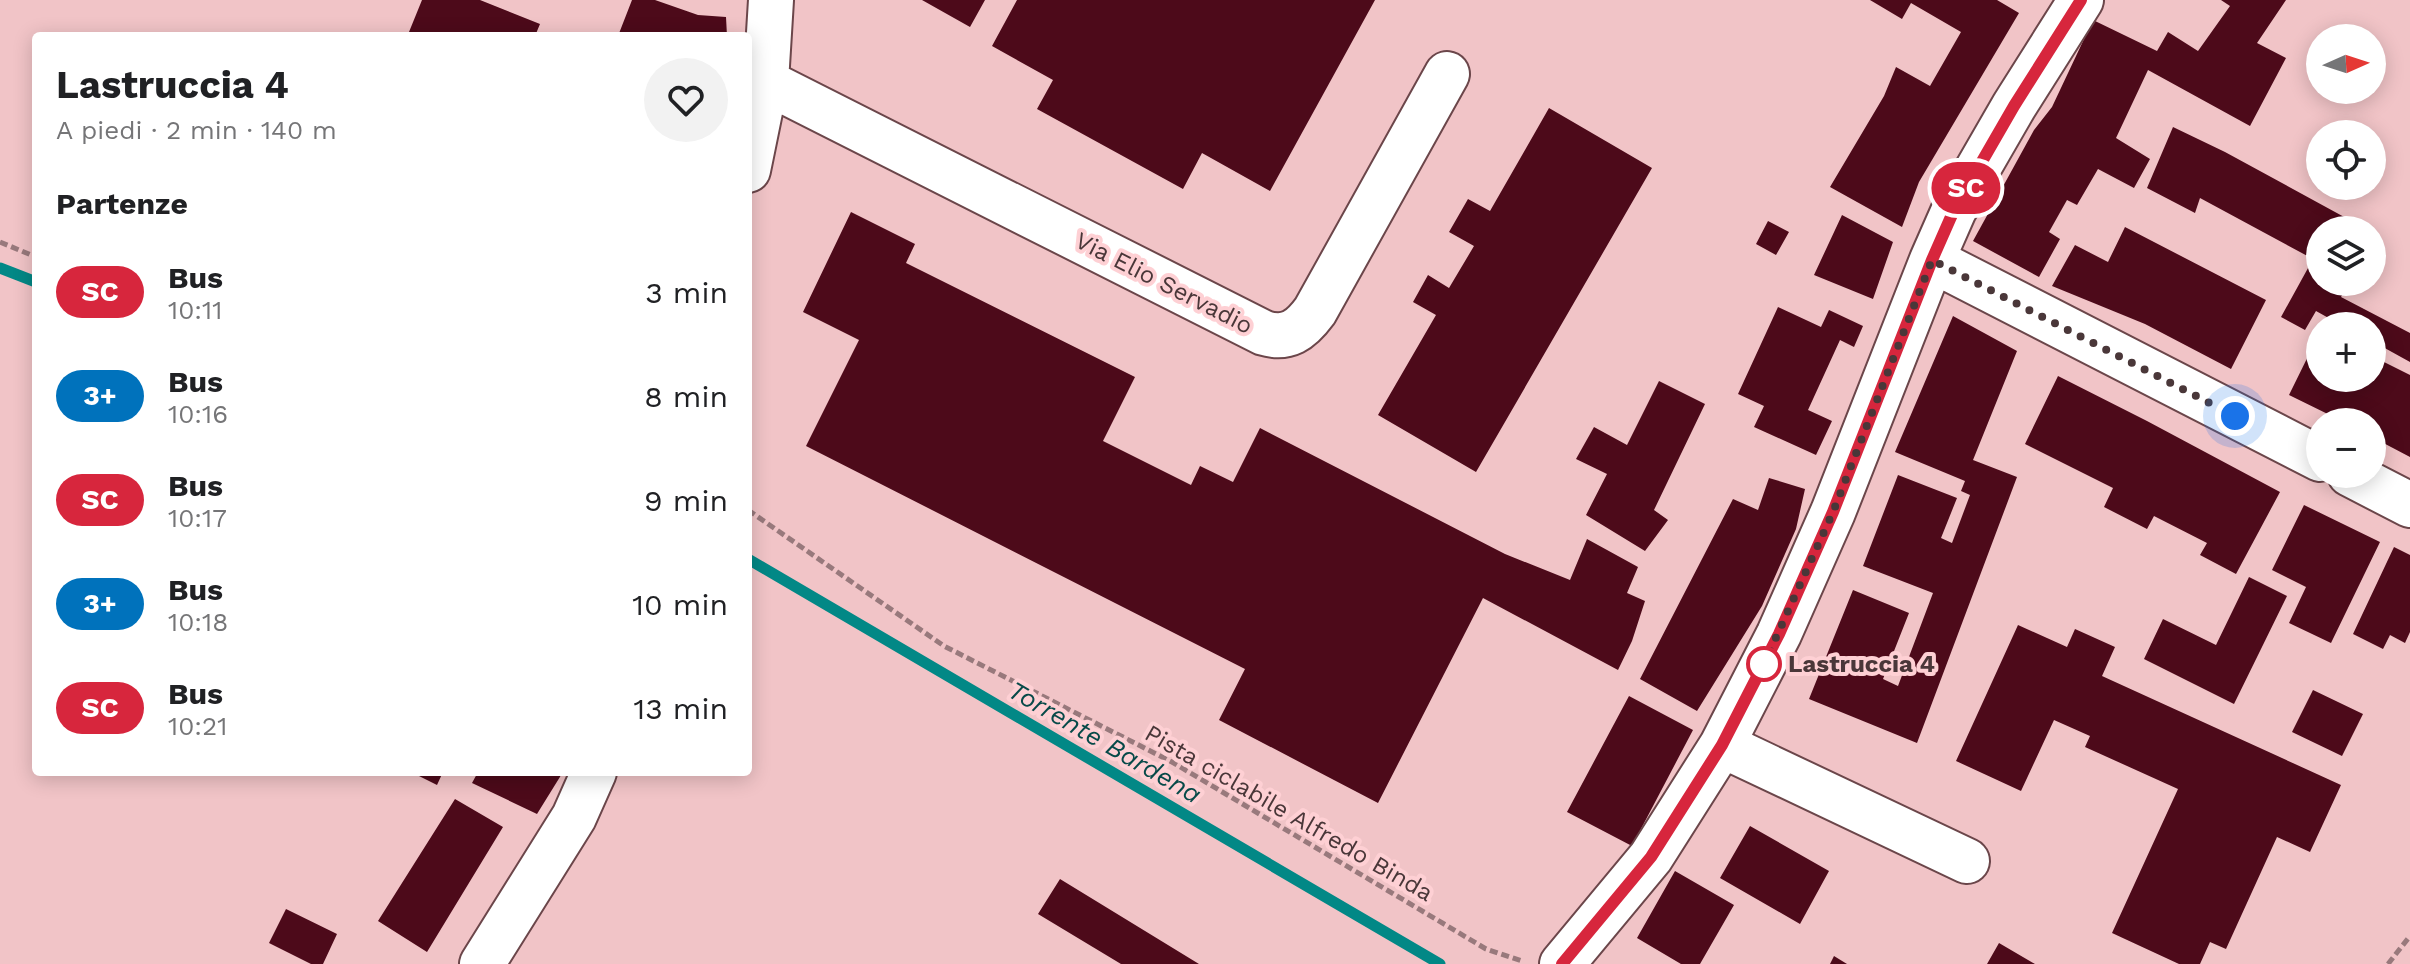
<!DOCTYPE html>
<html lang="it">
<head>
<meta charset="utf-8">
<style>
	body { margin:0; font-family:"Work Sans",sans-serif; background:#f2f2f2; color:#202124; height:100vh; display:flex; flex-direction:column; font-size:30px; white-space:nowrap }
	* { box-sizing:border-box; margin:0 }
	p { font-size:26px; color:#757577 }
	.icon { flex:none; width:44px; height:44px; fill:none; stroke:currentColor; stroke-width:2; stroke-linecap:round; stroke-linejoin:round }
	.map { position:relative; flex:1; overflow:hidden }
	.sheet { position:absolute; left:32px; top:32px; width:720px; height:744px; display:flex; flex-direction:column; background:#fff; border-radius:8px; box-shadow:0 4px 20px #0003 }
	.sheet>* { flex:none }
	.badge { padding:0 16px; border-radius:26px; font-size:28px; line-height:52px }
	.needle { width:52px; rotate:87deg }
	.buttons { position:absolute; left:2306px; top:24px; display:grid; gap:16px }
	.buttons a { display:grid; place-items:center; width:80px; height:80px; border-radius:50%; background:#fff; box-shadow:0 4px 20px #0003; font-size:40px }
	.you { position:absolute; width:40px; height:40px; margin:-20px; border:6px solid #fff; border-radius:50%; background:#1a73e8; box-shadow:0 0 0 12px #1a73e833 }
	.map>.badge { position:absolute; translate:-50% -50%; box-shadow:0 0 0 4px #fff }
	h2 { padding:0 24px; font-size:30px; line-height:72px }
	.round { display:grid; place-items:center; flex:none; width:84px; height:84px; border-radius:42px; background:#f2f2f2 }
	.summary { display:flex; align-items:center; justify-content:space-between; height:136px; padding:0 24px }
	h1 { font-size:38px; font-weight:700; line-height:60px }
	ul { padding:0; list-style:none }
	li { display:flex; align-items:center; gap:24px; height:104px; padding:0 24px }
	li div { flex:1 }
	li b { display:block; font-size:30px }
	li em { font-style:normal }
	li .badge { min-width:88px; font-weight:700; text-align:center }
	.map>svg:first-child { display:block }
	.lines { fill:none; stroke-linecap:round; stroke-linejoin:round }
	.stream { stroke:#028886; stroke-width:11 }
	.building { fill:#4d0a1a }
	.minor-casing { stroke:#6b464a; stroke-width:48 }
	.path { stroke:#98797c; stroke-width:5; stroke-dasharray:8 4; stroke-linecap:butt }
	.minor { stroke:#fff; stroke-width:44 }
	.line-casing { stroke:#fff; stroke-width:18 }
	.line { stroke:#d7263d; stroke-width:12 }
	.walk { stroke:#4a3739; stroke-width:8; stroke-dasharray:0 14.4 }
	.stop-dot { fill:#fff; stroke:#d7263d; stroke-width:4 }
	.labels { text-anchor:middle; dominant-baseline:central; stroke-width:8; stroke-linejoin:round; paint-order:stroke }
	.street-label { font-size:24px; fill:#4a3739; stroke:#fed0d4 }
	.stop-label { font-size:24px; font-weight:bold; fill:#4a3739; stroke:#fed0d4; text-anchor:start }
	.water-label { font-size:26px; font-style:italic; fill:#084a49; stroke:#fed0d4 }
</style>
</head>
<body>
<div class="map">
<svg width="2410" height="964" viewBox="0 0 2410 964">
	<rect width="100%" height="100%" fill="#f1c4c7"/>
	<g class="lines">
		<path class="stream" d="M0 268 36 282
			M748 559 1440 964"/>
	</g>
	<path class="building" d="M422 0H480L540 24 535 36H418L409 32Z
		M632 0H655L698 15 726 17 727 36H618Z
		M922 0H985L970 27Z
		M1017 0H1375L1270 191 1202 153 1183 189 1037 109 1053 80 992 46Z
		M1870 0H1997L2019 13 1919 182 1902 227 1830 187 1884 96 1896 67 1930 86 1961 32 1911 3 1902 19Z
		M2221 0H2286L2257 43 2286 58 2250 126 2148 70 2116 138 2150 159 2134 188 2098 169 2077 205 2067 200 2049 232 2060 239 2039 277 1973 241 2034 130 2052 107 2093 20 2157 51 2168 32 2198 51 2230 6Z
		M1549 108 1652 168 1476 472 1378 415 1436 315 1413 302 1428 275 1449 288 1474 246 1449 232 1468 199 1490 211Z
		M2173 127 2225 152 2368 230H2320V282H2349L2341 297 2410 333V362L2372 341V326H2343L2316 311 2305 330 2281 317 2313 259 2200 198 2195 213 2147 188Z
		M851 212 915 244 906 263 1135 377 1103 441 1191 485 1200 466 1233 482 1260 428 1505 554 1570 580 1587 539 1638 567 1627 593 1645 601 1632 641 1618 670 1483 598 1378 803 1219 720 1245 669 806 446 859 340 803 312Z
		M1842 215 1893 242 1873 299 1814 275Z
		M1768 221 1789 232 1776 255 1756 244Z
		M2125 227 2266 300 2231 369 2145 324 2052 286 2075 245 2108 262Z
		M1778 307 1821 327 1829 310 1863 326 1854 347 1840 340 1808 410 1832 421 1816 455 1754 427 1764 406 1738 394Z
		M1953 316 2017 351 1973 460 2017 477 1917 743 1809 699 1853 590 1909 613 1883 679 1898 686 1933 593 1863 566 1898 475 1957 498 1941 538 1952 543 1970 495 1961 491 1965 481 1895 452Z
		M2320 332V378H2372V356L2410 375V457L2372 437V422H2344L2289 395Z
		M2058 376 2147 421 2280 492 2236 574 2200 555 2207 543 2154 516 2147 529 2104 507 2113 488 2025 444Z
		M1659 381 1705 404 1654 510 1668 520 1645 551 1586 515 1607 474 1576 459 1594 427 1627 445Z
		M1769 478 1805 489 1796 529 1762 606 1697 711 1640 679 1733 499 1758 510Z
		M2304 505 2380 542 2331 643 2289 623 2306 587 2272 570Z
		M2394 547 2410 555V632L2405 643 2390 635 2383 649 2353 634Z
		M2249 577 2287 596 2234 704 2144 659 2163 619 2216 645Z
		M2018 625 2067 647 2075 629 2115 647 2102 676 2341 785 2310 852 2277 837 2226 949 2210 942 2200 964H2179L2112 933 2178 789 2085 747 2090 736 2054 720 2021 791 1956 761Z
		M2313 690 2363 714 2342 756 2292 732Z
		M1629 696 1693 730 1632 846 1567 812Z
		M411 772H443L437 785Z
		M478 772H563L537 814 472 783Z
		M455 799 503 827 427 952 378 921Z
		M1750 826 1829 871 1800 924 1720 878Z
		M1675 871 1734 905 1700 964H1681L1637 938Z
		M1060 879 1199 964H1121L1038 914Z
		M286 909 337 934 323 964H311L269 943Z
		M1999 943 2035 964H1987Z
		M1834 956 1847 964H1830Z"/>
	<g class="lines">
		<g class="minor-casing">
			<path id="minor" d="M766 82 1264 333C1288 340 1301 330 1315 311L1447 74
				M748 170 766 82 771 0
				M1932 260 2320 459
				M2350 474 2410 505
				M1722 745 1967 861
				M482 964 574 817 594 772
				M1562 964 1651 857 1722 745 1779 634 1833 512 1932 260 1954 210 2014 106 2081 0"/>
		</g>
		<path class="path" d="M0 242 36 257
			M748 510 944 646 1172 762 1486 949 1522 961
			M2388 964 2410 936"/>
		<use href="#minor" class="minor"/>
	</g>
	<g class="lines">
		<g class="line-casing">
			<path id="line" d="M1562 964 1651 857 1722 745 1779 634 1833 512 1932 260 1954 210 2014 106 2081 0"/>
		</g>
		<use href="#line" class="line"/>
		<path class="walk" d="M1764 664 1833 512 1932 260 2235 416"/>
	</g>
	<circle class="stop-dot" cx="1764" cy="664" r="16"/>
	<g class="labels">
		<g class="street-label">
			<text transform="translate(1164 283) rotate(27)">Via Elio Servadio</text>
			<text transform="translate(1289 813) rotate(30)">Pista ciclabile Alfredo Binda</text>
		</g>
		<g class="stop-label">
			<text x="1788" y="664">Lastruccia 4</text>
		</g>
		<g class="water-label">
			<text transform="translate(1105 742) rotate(30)">Torrente Bardena</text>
		</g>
	</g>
</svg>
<div class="buttons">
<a><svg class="needle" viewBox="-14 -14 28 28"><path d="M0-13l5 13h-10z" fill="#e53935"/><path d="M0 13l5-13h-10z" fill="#757577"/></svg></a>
<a><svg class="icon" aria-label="locate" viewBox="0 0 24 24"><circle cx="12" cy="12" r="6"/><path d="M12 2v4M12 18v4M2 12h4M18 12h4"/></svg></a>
<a><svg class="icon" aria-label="layers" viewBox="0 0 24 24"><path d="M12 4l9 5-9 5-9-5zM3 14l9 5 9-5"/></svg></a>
<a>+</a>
<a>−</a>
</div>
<div class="you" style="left:2235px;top:416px"></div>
<b class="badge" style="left:1966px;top:188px;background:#d7263d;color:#fff">SC</b>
<section class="sheet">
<div class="summary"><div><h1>Lastruccia 4</h1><p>A piedi · 2 min · 140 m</p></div><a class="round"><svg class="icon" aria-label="heart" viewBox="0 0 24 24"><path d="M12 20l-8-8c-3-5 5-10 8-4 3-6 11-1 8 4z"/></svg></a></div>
<h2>Partenze</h2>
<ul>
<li><span class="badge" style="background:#d7263d;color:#fff">SC</span><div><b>Bus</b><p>10:11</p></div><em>3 min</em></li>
<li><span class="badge" style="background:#0072bc;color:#fff">3+</span><div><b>Bus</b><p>10:16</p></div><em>8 min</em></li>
<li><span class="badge" style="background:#d7263d;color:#fff">SC</span><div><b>Bus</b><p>10:17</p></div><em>9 min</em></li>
<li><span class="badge" style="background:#0072bc;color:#fff">3+</span><div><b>Bus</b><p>10:18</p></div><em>10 min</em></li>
<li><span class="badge" style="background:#d7263d;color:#fff">SC</span><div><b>Bus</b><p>10:21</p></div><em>13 min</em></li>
</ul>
</section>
</div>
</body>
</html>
